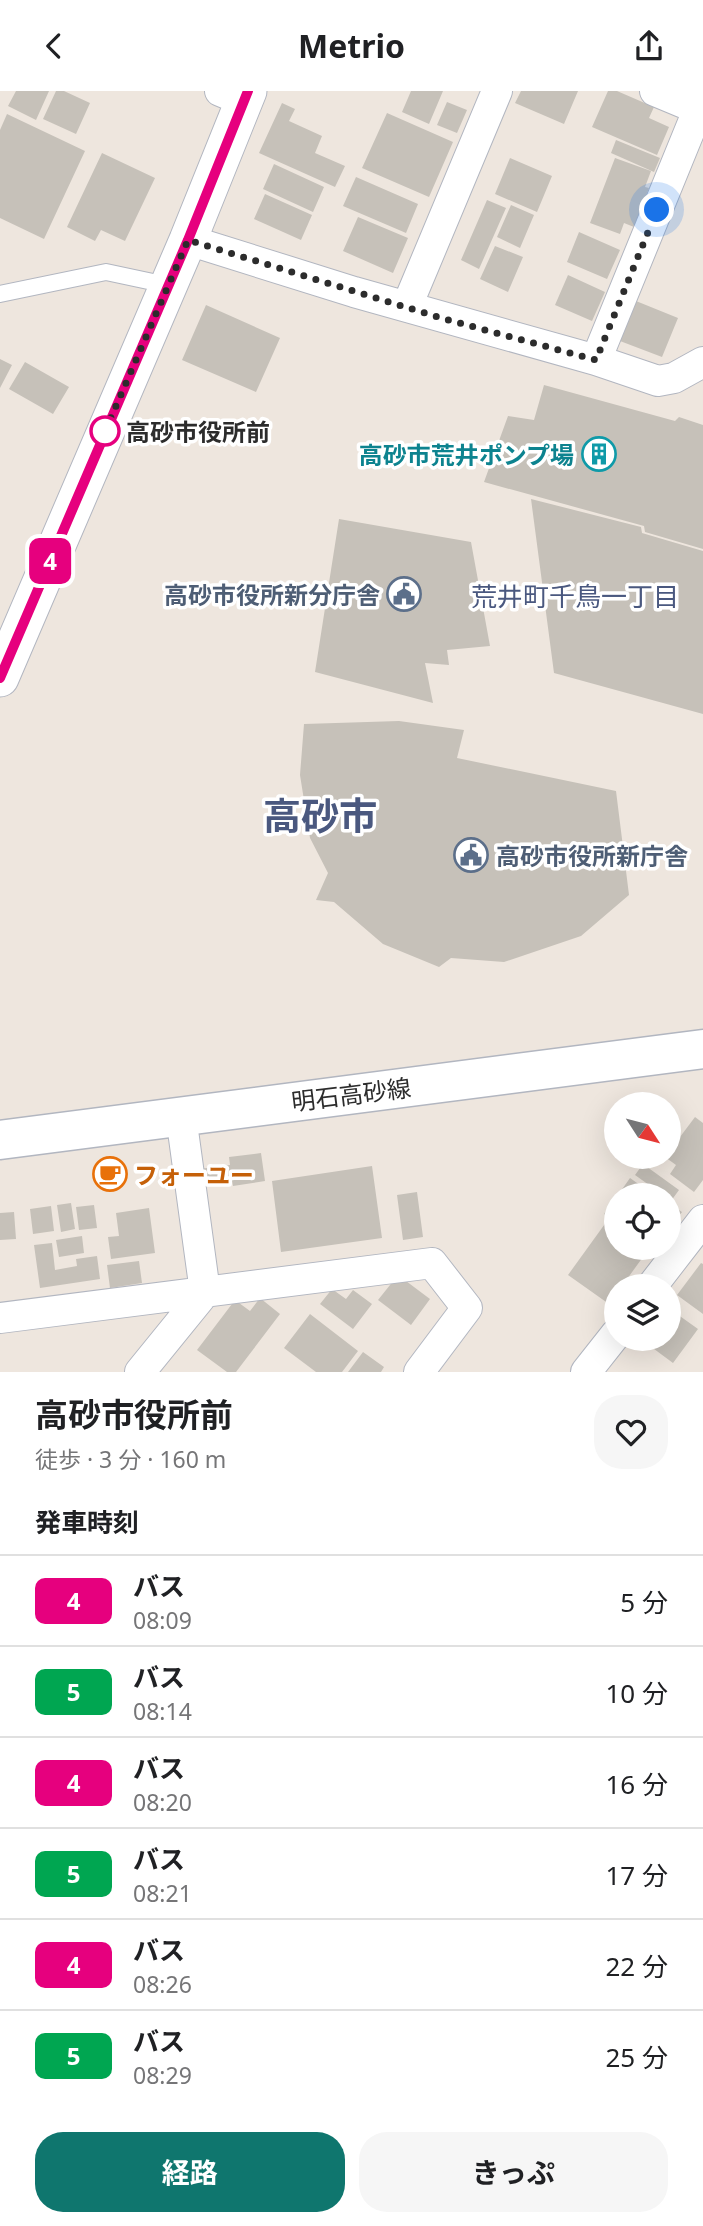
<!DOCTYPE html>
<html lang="ja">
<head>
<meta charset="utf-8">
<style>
	body { margin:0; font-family:"Noto Sans","Noto Sans JP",sans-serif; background:#f6f6f6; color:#202124; height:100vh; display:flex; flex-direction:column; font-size:26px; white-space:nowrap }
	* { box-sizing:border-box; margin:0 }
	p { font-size:23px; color:#757577 }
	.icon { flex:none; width:38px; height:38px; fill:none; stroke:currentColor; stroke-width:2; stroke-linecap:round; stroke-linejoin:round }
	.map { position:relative; height:1281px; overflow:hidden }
	.panel { display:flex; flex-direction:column; background:#fff; flex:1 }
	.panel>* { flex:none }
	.badge { padding:0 14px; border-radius:10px; font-size:24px; line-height:46px }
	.needle { width:46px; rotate:126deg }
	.controls { position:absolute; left:604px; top:1001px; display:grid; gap:14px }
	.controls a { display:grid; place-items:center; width:77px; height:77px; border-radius:50%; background:#fff; box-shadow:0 7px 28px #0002; font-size:35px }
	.you { position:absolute; width:35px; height:35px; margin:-18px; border:5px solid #fff; border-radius:50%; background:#1a73e8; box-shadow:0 0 0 10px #1a73e833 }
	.map>.badge { position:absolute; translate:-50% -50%; box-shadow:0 0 0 4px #fff }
	h2 { padding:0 35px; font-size:26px; line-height:63px }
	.round { display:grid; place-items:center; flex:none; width:74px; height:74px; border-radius:28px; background:#f6f6f6 }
	.overview { display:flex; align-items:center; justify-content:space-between; height:119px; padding:0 35px }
	h1 { font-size:33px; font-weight:700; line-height:52px }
	.action { display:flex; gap:14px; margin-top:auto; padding:14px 35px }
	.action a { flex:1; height:80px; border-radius:28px; background:#0f766e; color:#fff; font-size:28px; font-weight:700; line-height:80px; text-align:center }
	.action a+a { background:#f6f6f6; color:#202124 }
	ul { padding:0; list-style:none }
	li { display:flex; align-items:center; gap:21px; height:91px; padding:0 35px; border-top:2px solid #e0e0e0 }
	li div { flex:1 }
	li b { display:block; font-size:26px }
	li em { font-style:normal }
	li .badge { min-width:77px; font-weight:700; text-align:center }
	header { display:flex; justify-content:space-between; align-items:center; height:91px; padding:0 35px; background:#fff; font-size:32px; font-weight:700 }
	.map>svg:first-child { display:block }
	.building { fill:#c6c1b9 }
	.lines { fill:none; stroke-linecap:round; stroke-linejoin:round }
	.service-casing { stroke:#b2b6c0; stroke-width:18 }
	.minor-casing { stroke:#b2b6c0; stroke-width:32 }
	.tertiary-casing { stroke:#b2b6c0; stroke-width:39 }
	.secondary-casing { stroke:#b2b6c0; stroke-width:41 }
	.service { stroke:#fff; stroke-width:16 }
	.minor { stroke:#fff; stroke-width:30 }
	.tertiary { stroke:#fff; stroke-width:37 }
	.secondary { stroke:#fff; stroke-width:38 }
	.line-casing { stroke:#fff; stroke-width:16 }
	.line { stroke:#e6007e; stroke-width:10 }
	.walk { stroke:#2c2c2c; stroke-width:7; stroke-dasharray:0 12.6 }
	.stop-dot { fill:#fff; stroke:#e6007e; stroke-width:3.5 }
	.labels { text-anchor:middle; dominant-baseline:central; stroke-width:7; stroke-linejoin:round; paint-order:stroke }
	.stop-label { font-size:24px; font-weight:bold; fill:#2c2c2c; stroke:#fff; text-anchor:start }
	.culture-label { font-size:24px; font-weight:bold; fill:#0d838f; stroke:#fff; text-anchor:end }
	.service-label { font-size:24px; font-weight:bold; fill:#4e5e75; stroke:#fff; text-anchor:end }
	.street-label { font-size:24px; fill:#2c2c2c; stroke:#fff }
	.food-label { font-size:24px; font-weight:bold; fill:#c56008; stroke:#fff; text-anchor:start }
	.neighbourhood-label { font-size:26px; fill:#4a587f; stroke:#fff }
	.town-label { font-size:38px; font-weight:bold; fill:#4a587f; stroke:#fff }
</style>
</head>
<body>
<header><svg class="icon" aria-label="back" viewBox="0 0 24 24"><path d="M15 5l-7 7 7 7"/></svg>Metrio<svg class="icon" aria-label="share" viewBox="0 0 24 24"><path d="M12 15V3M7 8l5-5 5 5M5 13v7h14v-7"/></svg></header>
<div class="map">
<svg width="703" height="1281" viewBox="0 0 703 1281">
	<rect width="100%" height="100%" fill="#eee6de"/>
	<path class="building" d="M16 0H49L36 29 8 15Z
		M56 0H64L90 12 76 43 43 28Z
		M411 0H443L429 33 402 21Z
		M521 0H578L564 33 515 12Z
		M608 0H617L654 16 649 27 669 36 657 64 592 36Z
		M447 11 467 19 457 42 437 34Z
		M282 12 295 18 289 30 322 45 315 62 345 75 335 96 259 62Z
		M387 22 453 51 429 106 362 77Z
		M7 23 85 60 44 148 0 127V39Z
		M616 49 660 67 654 81 611 62Z
		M102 62 155 87 125 150 101 139 95 150 67 136Z
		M510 67 552 85 537 121 495 103Z
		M615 67 651 80 645 96 649 97 634 136 624 132 620 143 590 132Z
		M274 73 324 96 313 121 263 98Z
		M356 86 418 113 406 142 343 115Z
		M265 103 312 124 301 149 254 128Z
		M487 109 506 117 479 178 461 169Z
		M511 114 534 124 520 157 497 146Z
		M358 126 408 147 393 182 343 160Z
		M579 141 620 159 607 188 567 171Z
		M495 155 523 166 508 201 480 188Z
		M568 184 605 201 592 230 555 214Z
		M636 210 678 227 662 266 620 250Z
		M206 214 280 247 256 301 182 269Z
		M0 268 12 274 0 297Z
		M25 271 69 296 53 323 9 298Z
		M544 294 675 330 679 326 703 334V458L645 441 644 435 484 391 508 325 534 329Z
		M531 408 641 436 642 442 703 460V623L554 582Z
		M339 428 471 451 490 555 447 559 449 574 425 572 433 612 315 581Z
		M399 630 464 639 457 667 616 700 629 804 581 845 504 871 451 867 439 876 383 853 334 811 316 809 328 782 310 747 300 684 304 633Z
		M695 1026 703 1032V1089L694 1101 670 1083 676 1074 665 1066H668V1062Z
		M261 1062 265 1090 233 1095 232 1090 201 1094 199 1078 230 1074 229 1066Z
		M643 1073 679 1099 671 1110 668 1104H663L635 1084Z
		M372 1075 382 1147 281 1161 272 1090Z
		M630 1087 654 1104H618Z
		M417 1101 423 1146 403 1149 397 1104Z
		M616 1106V1132L604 1123Z
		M71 1112 75 1138 61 1141 57 1114Z
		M94 1114 97 1137 79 1139 76 1116Z
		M51 1115 54 1140 33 1143 30 1118Z
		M673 1115 682 1121 668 1139V1121Z
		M149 1117 155 1162 111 1168 108 1146 119 1145 116 1122Z
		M14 1121 16 1148 0 1149V1122Z
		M607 1130 616 1136V1157H644L648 1159 622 1195H616V1203L609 1213 568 1184Z
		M82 1145 84 1162 59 1166 56 1149Z
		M52 1152 55 1179 77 1175 76 1168 97 1165 100 1188 40 1197 34 1154Z
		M139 1170 142 1192 110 1197 107 1174Z
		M701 1172 703 1173V1223L677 1204Z
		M398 1184 430 1208 411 1234 378 1209Z
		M332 1198 346 1208 353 1199 372 1213 353 1238 320 1213Z
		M260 1207 280 1223 236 1281H227L197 1259 235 1209 250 1220Z
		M670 1218 698 1238 673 1272 646 1252 649 1248H668Z
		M310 1223 358 1260 342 1281H316L284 1257Z
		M363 1261 384 1276 381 1281H348Z"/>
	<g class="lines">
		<g class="service-casing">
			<path id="service" d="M0 203 106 181 167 194"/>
		</g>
		<g class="minor-casing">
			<path id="minor" d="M220 0 244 10
				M655 0 703 20
				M188 149 354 201 596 269 658 290 674 287 703 271
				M407 215 497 0
				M596 269 703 7
				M652 1195 703 1129
				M0 1227 432 1172 467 1217 419 1281
				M140 1281 205 1201 181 1025
				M586 1281 616 1243"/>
		</g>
		<g class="tertiary-casing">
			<path id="tertiary" d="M0 587 188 149 248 0"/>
		</g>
		<g class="secondary-casing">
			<path id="secondary" d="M0 1049 703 958"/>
		</g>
		<use href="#service" class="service"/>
		<use href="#minor" class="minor"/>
		<use href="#tertiary" class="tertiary"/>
		<use href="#secondary" class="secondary"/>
	</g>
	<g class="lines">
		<g class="line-casing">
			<path id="line" d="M0 587 188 149 248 0"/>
		</g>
		<use href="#line" class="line"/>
		<path class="walk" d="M105 340 103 345 188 149 441 227 596 269 657 119"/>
	</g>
	<defs>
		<g id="building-ring" transform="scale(1.75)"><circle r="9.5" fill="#fff" stroke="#0f9aa8" stroke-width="1.5"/><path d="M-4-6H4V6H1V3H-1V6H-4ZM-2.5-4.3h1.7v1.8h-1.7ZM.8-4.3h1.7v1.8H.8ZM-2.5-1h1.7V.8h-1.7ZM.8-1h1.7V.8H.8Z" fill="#0f9aa8"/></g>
		<g id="civic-ring" transform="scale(1.75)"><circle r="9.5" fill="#fff" stroke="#5c6f8a" stroke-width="1.5"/><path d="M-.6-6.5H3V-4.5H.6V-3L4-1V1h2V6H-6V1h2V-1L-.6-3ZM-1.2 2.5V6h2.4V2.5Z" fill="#5c6f8a"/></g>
		<g id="cafe-ring" transform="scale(1.75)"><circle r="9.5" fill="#fff" stroke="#e8710a" stroke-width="1.5"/><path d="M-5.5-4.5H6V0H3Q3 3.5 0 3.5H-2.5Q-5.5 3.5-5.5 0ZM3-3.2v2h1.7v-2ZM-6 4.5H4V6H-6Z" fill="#e8710a"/></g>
	</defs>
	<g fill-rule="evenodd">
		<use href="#building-ring" x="599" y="363"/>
		<use href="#civic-ring" x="404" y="503"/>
		<use href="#civic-ring" x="471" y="764"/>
		<use href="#cafe-ring" x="110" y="1083"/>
	</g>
	<circle class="stop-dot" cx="105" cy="340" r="14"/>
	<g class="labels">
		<g class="stop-label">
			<text x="126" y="340">高砂市役所前</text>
		</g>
		<g class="culture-label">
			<text x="574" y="363">高砂市荒井ポンプ場</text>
		</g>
		<g class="service-label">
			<text x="380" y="503">高砂市役所新分庁舎</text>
			<text x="496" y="764" text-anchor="start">高砂市役所新庁舎</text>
		</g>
		<g class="street-label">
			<text transform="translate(351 1003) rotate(-7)">明石高砂線</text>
		</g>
		<g class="food-label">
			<text x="134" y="1083">フォーユー</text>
		</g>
		<g class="neighbourhood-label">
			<text x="575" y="505">荒井町千鳥一丁目</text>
		</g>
		<g class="town-label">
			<text x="320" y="724">高砂市</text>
		</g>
	</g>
</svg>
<div class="controls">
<a><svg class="needle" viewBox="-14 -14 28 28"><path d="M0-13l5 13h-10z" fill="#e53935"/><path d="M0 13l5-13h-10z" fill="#757577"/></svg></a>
<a><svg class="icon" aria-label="locate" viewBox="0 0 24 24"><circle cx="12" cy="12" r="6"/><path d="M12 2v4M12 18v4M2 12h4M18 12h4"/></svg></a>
<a><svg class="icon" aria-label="layers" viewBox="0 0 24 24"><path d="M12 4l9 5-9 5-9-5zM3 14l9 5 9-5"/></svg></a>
</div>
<div class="you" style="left:657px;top:119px"></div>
<b class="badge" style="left:50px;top:470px;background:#e6007e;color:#fff">4</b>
</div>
<section class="panel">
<div class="overview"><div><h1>高砂市役所前</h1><p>徒歩 · 3 分 · 160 m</p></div><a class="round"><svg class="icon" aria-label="heart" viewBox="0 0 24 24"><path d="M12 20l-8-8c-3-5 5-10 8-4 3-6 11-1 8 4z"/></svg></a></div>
<h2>発車時刻</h2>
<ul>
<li><span class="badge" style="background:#e6007e;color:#fff">4</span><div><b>バス</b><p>08:09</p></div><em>5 分</em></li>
<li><span class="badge" style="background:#00a651;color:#fff">5</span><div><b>バス</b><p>08:14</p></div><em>10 分</em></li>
<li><span class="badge" style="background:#e6007e;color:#fff">4</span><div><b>バス</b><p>08:20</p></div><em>16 分</em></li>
<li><span class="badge" style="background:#00a651;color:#fff">5</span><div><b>バス</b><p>08:21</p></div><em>17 分</em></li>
<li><span class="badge" style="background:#e6007e;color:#fff">4</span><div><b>バス</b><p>08:26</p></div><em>22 分</em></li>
<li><span class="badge" style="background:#00a651;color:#fff">5</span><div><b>バス</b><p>08:29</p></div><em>25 分</em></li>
</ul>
<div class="action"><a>経路</a><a>きっぷ</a></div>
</section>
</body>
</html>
